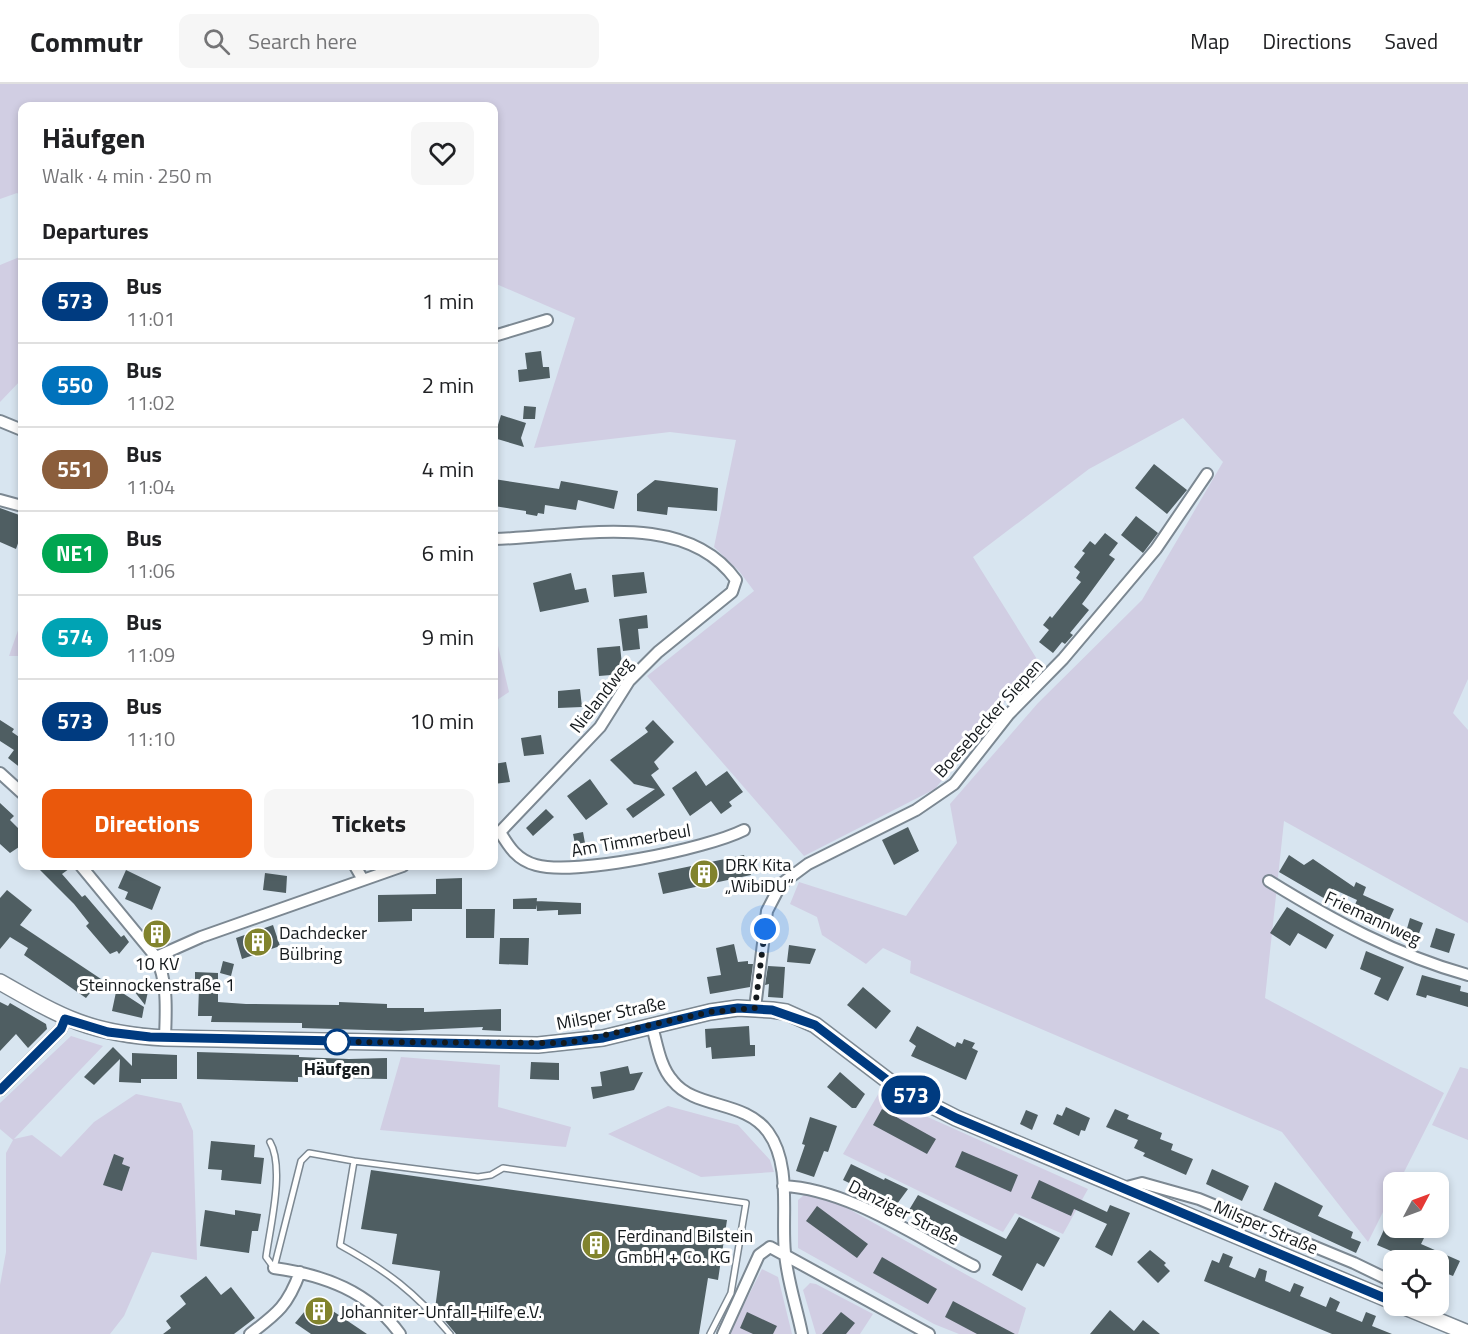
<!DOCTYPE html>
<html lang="en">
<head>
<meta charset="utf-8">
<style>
	body { margin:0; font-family:"Titillium Web",sans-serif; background:#f6f6f6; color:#202124; height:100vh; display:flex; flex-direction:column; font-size:22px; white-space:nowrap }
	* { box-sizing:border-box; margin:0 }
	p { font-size:20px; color:#757577 }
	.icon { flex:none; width:33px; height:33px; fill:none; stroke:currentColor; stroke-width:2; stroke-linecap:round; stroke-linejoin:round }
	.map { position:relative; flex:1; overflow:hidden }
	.details { position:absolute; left:18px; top:18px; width:480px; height:768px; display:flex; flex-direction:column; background:#fff; border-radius:12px; box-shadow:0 3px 9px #0003 }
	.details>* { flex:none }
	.badge { padding:0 12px; border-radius:20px; font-size:21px; line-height:39px }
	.needle { width:39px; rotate:49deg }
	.fabs { position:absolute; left:1383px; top:1088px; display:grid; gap:12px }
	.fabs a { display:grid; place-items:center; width:66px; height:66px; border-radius:12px; background:#fff; box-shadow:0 3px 9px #0003; font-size:30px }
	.you { position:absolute; width:30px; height:30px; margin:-15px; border:4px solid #fff; border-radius:50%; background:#1a73e8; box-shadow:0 0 0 9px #1a73e833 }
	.map>.badge { position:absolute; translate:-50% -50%; box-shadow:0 0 0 3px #fff }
	h2 { padding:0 24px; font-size:22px; line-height:54px }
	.round { display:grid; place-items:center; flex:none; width:63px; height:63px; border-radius:12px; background:#f6f6f6 }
	.summary { display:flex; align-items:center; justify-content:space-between; height:102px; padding:0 24px }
	h1 { font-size:28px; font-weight:700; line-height:45px }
	.action { display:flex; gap:12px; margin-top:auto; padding:12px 24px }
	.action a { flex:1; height:69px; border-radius:12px; background:#ea580c; color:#fff; font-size:24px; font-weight:700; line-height:69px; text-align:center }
	.action a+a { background:#f6f6f6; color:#202124 }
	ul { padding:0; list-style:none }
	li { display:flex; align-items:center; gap:18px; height:84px; padding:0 24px; border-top:2px solid #e0e0e0 }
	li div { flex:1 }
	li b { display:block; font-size:22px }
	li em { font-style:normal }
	li .badge { min-width:66px; font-weight:700; text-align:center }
	header { display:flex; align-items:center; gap:36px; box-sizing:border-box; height:84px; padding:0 30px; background:#fff; border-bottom:2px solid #e0e0e0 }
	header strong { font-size:28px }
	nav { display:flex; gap:33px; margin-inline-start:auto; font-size:21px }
	.search { width:420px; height:54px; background:#f6f6f6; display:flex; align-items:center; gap:15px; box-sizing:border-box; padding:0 21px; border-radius:12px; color:#757577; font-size:22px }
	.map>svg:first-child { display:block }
	.green { fill:#d1cee3 }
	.building { fill:#4f5e62 }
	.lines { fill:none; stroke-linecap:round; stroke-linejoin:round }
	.lane-casing { stroke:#7c8892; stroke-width:8 }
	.street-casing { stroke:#7c8892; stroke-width:14 }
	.secondary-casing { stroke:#7c8892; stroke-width:18 }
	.lane { stroke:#fff; stroke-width:5 }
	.street { stroke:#fff; stroke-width:10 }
	.secondary { stroke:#fff; stroke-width:15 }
	.line-casing { stroke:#fff; stroke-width:14 }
	.line { stroke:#003b80; stroke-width:9 }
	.walk { stroke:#151a1d; stroke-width:6; stroke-dasharray:0 10.8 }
	.stop-dot { fill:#fff; stroke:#003b80; stroke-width:3 }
	.labels { text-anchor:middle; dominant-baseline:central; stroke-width:6; stroke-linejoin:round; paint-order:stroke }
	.street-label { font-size:18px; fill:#151a1d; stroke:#fff }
	.poi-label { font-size:18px; fill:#151a1d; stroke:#fff; text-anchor:start }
	.stop-label { font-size:18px; font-weight:bold; fill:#151a1d; stroke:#fff }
</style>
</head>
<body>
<header>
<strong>Commutr</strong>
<div class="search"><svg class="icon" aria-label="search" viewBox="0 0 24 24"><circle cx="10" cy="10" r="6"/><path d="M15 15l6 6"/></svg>Search here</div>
<nav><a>Map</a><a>Directions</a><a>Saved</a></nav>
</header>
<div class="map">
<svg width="1468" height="1250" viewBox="0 0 1468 1250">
	<rect width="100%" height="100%" fill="#d8e5f0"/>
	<path class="green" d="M0 0H1468V595L1453 629 1468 646V839L1284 737 1265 914 1444 1009 1399 1098H1394L1393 1108 1368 1158 1282 1048 910 889 911 877 883 864 866 880 822 851 817 833 790 820 799 798 906 832 957 759 950 720 1038 619 1142 516 1223 378 1183 334 1089 385 973 473 1040 580 1019 600 935 705 804 772 647 592 754 507 739 487 714 463 736 356 670 348 534 364 575 234 494 199V22H22V113L17 109 0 115Z
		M22 172V295L0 318V181Z
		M22 535V572H9Z
		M494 545 509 608 494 618Z
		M71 952 103 962 14 1055 32 1051 61 1073 94 1038 136 1010 181 1019 193 1047 197 1176 152 1168 124 1232 110 1250H0V1201L6 1168V1069L13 1056 0 1045V1019Z
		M401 973 500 981 498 1023 571 1043 566 1063 380 1046Z
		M1460 983 1468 985V1056L1432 1041Z
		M880 1007 892 1017 1088 1105 1063 1150 1015 1129 1003 1148 843 1070Z
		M668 1022 738 1041 770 1076 774 1088 701 1093 608 1050Z
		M804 1111 818 1113 847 1124 1026 1224 1018 1250H959L934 1240 798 1164V1116Z
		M762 1185 778 1193 792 1250H729Z
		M810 1199 816 1200 873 1230 860 1250H816L803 1206Z"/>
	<path class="building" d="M541 267 543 283H549L550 294 519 298 518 286 527 285 525 269Z
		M524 322 536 323 535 335H523Z
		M501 331 526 339 521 354 524 363 494 354Z
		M1154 380 1187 406 1167 430 1135 404Z
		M494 395 559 405 561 397 618 407 614 425 578 416 576 426 545 421 544 430 538 429 537 432 526 430V427L494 422Z
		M655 396 718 404 717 427 668 423 667 431 637 427V410Z
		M0 424 22 432V448L16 465 0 458Z
		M1136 432 1158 449 1143 469 1121 451Z
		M1105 449 1118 459 1109 471 1115 475 1082 520 1089 526 1070 549 1073 551 1065 560 1062 558 1053 569 1039 558 1049 546 1043 541 1050 532 1052 534 1081 498 1076 494 1080 488 1074 483 1085 469 1082 467 1090 457 1095 461Z
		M644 488 647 509 614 513 612 491Z
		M571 489 575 506 586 504 589 518 540 528 533 499Z
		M647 531 648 544 638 545 640 565 623 567 619 535Z
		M620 562 623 590 599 592 597 564Z
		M580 605 582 623 558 624V607Z
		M0 636 14 645 12 648 22 655V685L8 674 14 666 0 657Z
		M653 636 674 658 654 678 659 685 651 691 665 711 633 734 626 725 655 705 634 700 610 676 648 648 645 644Z
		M541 651 544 670 524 672 521 654Z
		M506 678 510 698 494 700V680Z
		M696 687 706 702 727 687 743 708 729 718 732 722 721 730 711 717 690 732 672 704Z
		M590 695 608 720 586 736 567 712Z
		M0 719 14 732 10 736 22 748V761L10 769 0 760Z
		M546 725 554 733 533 752 526 744Z
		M908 743 919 767 894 781 882 756Z
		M583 748 585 759 575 760 573 750Z
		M744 771 751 791 663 810 658 789Z
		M1289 771 1304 781 1313 775 1354 803 1356 798 1366 803 1363 811 1394 825 1385 845 1351 830 1357 816 1333 805 1327 816 1279 788Z
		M36 782H73L62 790 82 813 85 811 121 853 124 851 129 858 119 870 117 867 110 870 86 842 89 839 74 820Z
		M126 786 161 803 152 826 125 815 128 808 118 804Z
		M265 789 287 792 286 809 263 806Z
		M462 794V825H412V837L378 838V811L436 810V795Z
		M7 806 32 826 20 841 101 895 86 914 24 871 28 864 10 853 0 865V814Z
		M537 814 536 825H513V815Z
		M536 817 581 819V830L558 831V826L537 827Z
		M1287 823 1334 851 1326 865 1298 849 1290 862 1270 849Z
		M466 825H495L494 854H466Z
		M1410 834 1423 839 1418 852 1406 848Z
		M273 841 280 862 242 875 236 854Z
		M1436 844 1455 850 1449 869 1430 863Z
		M500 854H529L528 881 499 880Z
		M734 860 738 878 748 877V880H753L750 903 710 910 707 893 721 891 716 864Z
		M789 861 816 865 810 880 787 878Z
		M1366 867 1404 883 1388 917 1374 910 1381 894 1360 885Z
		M223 877 234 880 231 892 220 889Z
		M768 882 785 883 783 914 768 913 769 900 765 901Z
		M195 888 218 889V918L246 920 339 921V918L387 920V924H424V928L501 925V947L482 946 483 943 399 947 302 944V939L211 938 212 932H198L199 903H195Z
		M1422 891 1461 902 1460 907 1468 909V923L1427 911 1426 914 1416 911Z
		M127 898 149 903 145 921Z
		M863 903 891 927 876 945 847 921Z
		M116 908H121L144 923 142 934 112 927Z
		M0 918 8 922 10 919 46 940 47 945 28 964 16 950 0 967Z
		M749 942 750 961H755V972L712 975 711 963 706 964 705 945Z
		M917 942 955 963 957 958 962 960 964 955 975 959 972 964 978 967 966 996 911 972 916 962 909 957Z
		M113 963 132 982V969L177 971V995H141V999L119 998 120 975 94 1001 84 993Z
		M197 968 299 971V973L349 975 387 974V995L298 993V998L197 995Z
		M531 978 559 979V996L530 995Z
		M628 982 630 990 643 988 634 1006 593 1015 591 1003 602 1002 600 988Z
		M840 988 865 1010 856 1024H852L827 1003Z
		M1066 1023 1090 1034 1085 1047 1081 1046 1079 1052 1053 1040 1057 1030 1062 1032Z
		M882 1025 936 1055 927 1070 873 1041Z
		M1115 1025 1129 1031 1127 1035 1162 1049 1160 1055 1173 1060 1171 1066 1193 1075 1186 1091 1143 1072 1145 1069 1134 1064 1138 1056 1106 1043Z
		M1026 1026 1038 1031 1032 1046 1020 1040Z
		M810 1033 837 1042 828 1068 824 1067 814 1093 796 1087 805 1061 802 1060Z
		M211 1057 255 1061 254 1073 264 1074 261 1100 221 1096 222 1086 208 1085Z
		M962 1067 1018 1091 1011 1108 955 1083Z
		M114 1070 124 1074 122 1080 130 1083 122 1107 103 1101Z
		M851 1080 884 1096 885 1094 908 1105 897 1120 877 1110 876 1112 843 1096Z
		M1212 1085 1249 1102 1242 1117 1206 1100Z
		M371 1086 727 1136 718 1196 708 1194 699 1250H456L435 1225 440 1187 392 1180 397 1150 361 1145Z
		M1039 1096 1107 1128 1110 1121 1130 1129 1112 1172 1095 1163 1107 1140 1074 1125 1071 1132 1031 1114Z
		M1275 1098 1323 1122 1318 1132 1353 1148 1351 1154 1361 1158 1356 1169 1263 1126Z
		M918 1111 1006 1155 1019 1133 1060 1154 1044 1183 1037 1179 1022 1207 992 1191 1002 1172 909 1126Z
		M817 1122 868 1160 857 1174 806 1137Z
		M205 1126 235 1131V1126L261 1130 258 1147H252L249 1169 200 1162Z
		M1387 1139 1424 1154 1421 1160 1460 1177 1453 1192 1438 1186V1176H1404L1405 1173 1377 1161Z
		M1150 1166 1166 1179 1164 1181 1170 1187 1158 1199 1137 1178Z
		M1223 1169 1233 1173 1229 1183 1255 1194 1259 1184 1267 1187 1265 1197 1290 1208 1294 1199 1304 1203 1300 1212 1326 1223 1330 1213 1340 1218 1336 1227 1362 1238 1366 1228 1376 1232 1372 1242 1392 1250H1332L1204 1197 1212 1176 1219 1179Z
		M882 1173 937 1205 928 1220 873 1189Z
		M206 1192 221 1211 231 1203 255 1234 234 1250H163L171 1244 166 1237 186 1220 180 1212Z
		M315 1215 367 1250H311L295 1239Z
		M953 1217 981 1232 1015 1250H977L945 1233Z
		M1110 1226 1134 1247 1143 1236 1160 1250H1090Z
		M747 1228 777 1242 773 1250H753L740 1244Z
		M841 1228 855 1239 846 1250H822Z"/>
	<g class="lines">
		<g class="lane-casing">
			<path id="lane" d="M270 1058C285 1084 270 1143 266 1173L274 1184
				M274 1184 301 1077 309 1069 354 1077
				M450 1250C415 1208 387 1187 340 1161L354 1077 478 1093 491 1091 503 1084 746 1119 731 1209 710 1250"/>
		</g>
		<g class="street-casing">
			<path id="street" d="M494 252 547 236
				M0 337 22 346
				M0 416 22 422
				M494 455C569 454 684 423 736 496L732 508 658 568 629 597 600 643 500 748 494 750
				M0 689 22 709
				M500 748C509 763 517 776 536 781 575 792 706 765 744 746
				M81 782 156 873C168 899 166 925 165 954
				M355 782 362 794
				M1269 797C1332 836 1396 871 1468 891
				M156 873 201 853 403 782
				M755 924 767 827 781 800 808 780 916 726 954 700 1009 630 1063 575 1156 465 1207 390
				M652 942C657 960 660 983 673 997 695 1025 745 1016 768 1048 792 1081 781 1131 785 1169 787 1196 797 1224 802 1250
				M0 1006 61 945 65 935
				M783 1102C849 1105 916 1153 974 1182
				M1123 1104 1142 1099 1199 1115 1354 1179 1387 1195 1394 1200
				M274 1184C324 1191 369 1207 400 1250
				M250 1250C278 1229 288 1221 300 1188
				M723 1250 759 1171 770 1163 929 1250"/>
		</g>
		<g class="secondary-casing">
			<path id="secondary" d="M0 898C63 934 91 950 165 954L538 961 603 954 710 928 738 924 772 926 786 928 815 941 899 1005 956 1034 1394 1218
				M1400 1221 1468 1249"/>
		</g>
		<use href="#lane" class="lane"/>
		<use href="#street" class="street"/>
		<use href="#secondary" class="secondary"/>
	</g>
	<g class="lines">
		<g class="line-casing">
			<path id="line" d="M0 1006 61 945 65 935 108 948 150 953 538 961 603 954 710 928 738 924 772 926 815 941 899 1005 956 1034 1394 1218"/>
		</g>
		<use href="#line" class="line"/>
		<path class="walk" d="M337 958 568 959 710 928 755 924 765 845"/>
	</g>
	<defs>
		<g id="building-disc" transform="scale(1.5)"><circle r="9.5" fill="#81832d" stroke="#fff"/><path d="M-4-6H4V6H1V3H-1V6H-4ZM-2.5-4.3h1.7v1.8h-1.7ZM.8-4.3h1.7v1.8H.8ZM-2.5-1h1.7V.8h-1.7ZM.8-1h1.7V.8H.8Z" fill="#fff"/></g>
	</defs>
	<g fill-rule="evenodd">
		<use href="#building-disc" x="704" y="790"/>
		<use href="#building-disc" x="157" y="850"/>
		<use href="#building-disc" x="258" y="858"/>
		<use href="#building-disc" x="596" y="1161"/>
		<use href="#building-disc" x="319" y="1227"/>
	</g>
	<circle class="stop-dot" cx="337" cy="958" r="12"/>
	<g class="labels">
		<g class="street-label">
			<text transform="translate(601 611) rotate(-52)">Nielandweg</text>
			<text transform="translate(988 634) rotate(-48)">Boesebecker Siepen</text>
			<text transform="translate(631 756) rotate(-10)">Am Timmerbeul</text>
			<text transform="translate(1373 834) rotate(25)">Friemannweg</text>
			<text transform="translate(611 929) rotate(-11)">Milsper Straße</text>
			<text transform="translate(904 1128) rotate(27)">Danziger Straße</text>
			<text transform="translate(1266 1143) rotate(23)">Milsper Straße</text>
		</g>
		<g class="poi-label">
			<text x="725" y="780">DRK Kita<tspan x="725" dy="21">„WibiDU“</tspan></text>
			<text x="279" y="848">Dachdecker<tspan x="279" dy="21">Bülbring</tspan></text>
			<text x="157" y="879" text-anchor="middle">10 KV<tspan x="157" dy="21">Steinnockenstraße 1</tspan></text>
			<text x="617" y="1151">Ferdinand Bilstein<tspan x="617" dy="21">GmbH + Co. KG</tspan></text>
			<text x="340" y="1227">Johanniter-Unfall-Hilfe e.V.</text>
		</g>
		<g class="stop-label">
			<text x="337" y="984">Häufgen</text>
		</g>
	</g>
</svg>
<div class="fabs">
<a><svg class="needle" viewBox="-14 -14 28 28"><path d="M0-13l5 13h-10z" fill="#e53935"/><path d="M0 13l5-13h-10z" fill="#757577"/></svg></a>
<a><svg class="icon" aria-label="locate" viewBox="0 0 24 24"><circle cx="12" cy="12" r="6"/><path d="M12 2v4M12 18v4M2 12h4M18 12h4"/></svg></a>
</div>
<div class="you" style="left:765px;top:845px"></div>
<b class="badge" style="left:911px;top:1011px;background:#003b80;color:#fff">573</b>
<section class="details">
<div class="summary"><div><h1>Häufgen</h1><p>Walk · 4 min · 250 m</p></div><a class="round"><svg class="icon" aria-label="heart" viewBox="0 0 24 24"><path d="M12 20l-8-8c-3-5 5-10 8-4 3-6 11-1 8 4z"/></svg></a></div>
<h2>Departures</h2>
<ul>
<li><span class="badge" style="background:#003b80;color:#fff">573</span><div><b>Bus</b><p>11:01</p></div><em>1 min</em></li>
<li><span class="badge" style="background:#0072bc;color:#fff">550</span><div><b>Bus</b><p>11:02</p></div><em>2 min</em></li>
<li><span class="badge" style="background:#8b5e3c;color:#fff">551</span><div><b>Bus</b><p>11:04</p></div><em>4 min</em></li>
<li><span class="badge" style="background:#00a651;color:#fff">NE1</span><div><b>Bus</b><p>11:06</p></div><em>6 min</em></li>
<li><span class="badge" style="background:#00a3b4;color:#fff">574</span><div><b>Bus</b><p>11:09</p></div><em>9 min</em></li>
<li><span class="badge" style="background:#003b80;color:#fff">573</span><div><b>Bus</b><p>11:10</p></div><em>10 min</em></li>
</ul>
<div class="action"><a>Directions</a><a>Tickets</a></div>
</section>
</div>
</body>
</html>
